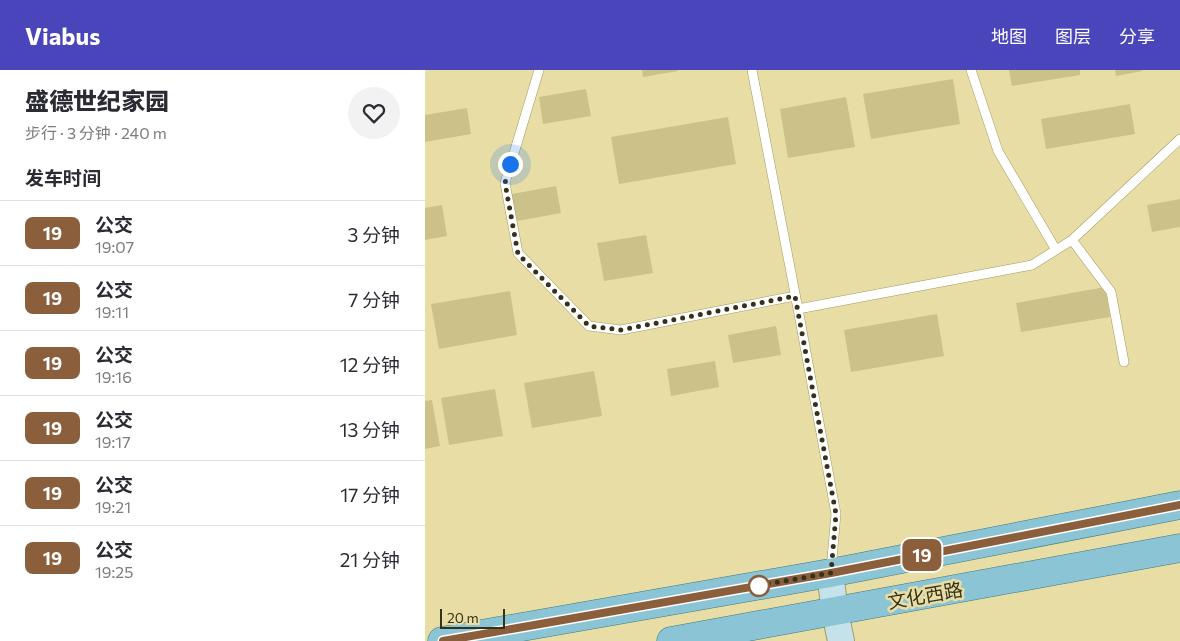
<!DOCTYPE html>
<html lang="zh">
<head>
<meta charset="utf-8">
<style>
	body { margin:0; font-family:Commissioner,"Noto Sans SC",sans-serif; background:#f2f2f3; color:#2b2b33; height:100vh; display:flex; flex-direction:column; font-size:19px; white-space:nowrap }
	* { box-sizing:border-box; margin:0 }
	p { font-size:16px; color:#7c7c81 }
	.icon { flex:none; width:28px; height:28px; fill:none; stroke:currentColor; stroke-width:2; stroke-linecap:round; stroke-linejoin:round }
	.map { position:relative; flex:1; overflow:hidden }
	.side { display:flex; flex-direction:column; background:#fff; width:425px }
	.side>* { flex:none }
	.badge { padding:0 10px; border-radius:8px; font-size:18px; line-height:32px }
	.scale { position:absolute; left:15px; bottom:12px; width:65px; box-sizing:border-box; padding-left:5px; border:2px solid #35311a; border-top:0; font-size:14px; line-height:18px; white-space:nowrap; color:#35311a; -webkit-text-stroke:4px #e8dea5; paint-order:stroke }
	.you { position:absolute; width:25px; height:25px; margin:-12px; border:4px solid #fff; border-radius:50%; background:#1a73e8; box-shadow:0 0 0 8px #1a73e833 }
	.map>.badge { position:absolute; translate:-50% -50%; box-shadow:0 0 0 2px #fff }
	h2 { padding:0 25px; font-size:19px; line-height:45px }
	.round { display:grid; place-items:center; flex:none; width:52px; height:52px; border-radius:26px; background:#f2f2f3 }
	.head { display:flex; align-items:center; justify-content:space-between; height:85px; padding:0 25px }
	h1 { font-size:24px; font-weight:800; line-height:38px }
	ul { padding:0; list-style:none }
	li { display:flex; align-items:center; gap:15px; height:65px; padding:0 25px; border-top:1px solid #e1e1e2 }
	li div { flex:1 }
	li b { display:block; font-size:19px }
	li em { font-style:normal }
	li .badge { min-width:55px; font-weight:700; text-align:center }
	header { display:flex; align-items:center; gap:30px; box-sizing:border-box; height:70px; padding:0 25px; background:#4b45bb; color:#fff }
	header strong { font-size:24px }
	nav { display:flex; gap:28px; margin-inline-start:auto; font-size:18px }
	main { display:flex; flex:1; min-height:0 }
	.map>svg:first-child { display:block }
	.building { fill:#ccc289 }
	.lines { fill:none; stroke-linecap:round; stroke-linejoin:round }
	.lane-casing { stroke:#a39962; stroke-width:10 }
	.secondary-casing { stroke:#a39962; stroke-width:28 }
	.primary-casing { stroke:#3a7881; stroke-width:29 }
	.lane { stroke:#fff; stroke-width:9 }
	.secondary { stroke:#c5e2ea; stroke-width:26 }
	.primary { stroke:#8bc5d5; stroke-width:28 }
	.line-casing { stroke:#fff; stroke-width:11 }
	.line { stroke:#8b5e3c; stroke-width:8 }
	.walk { stroke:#35311a; stroke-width:5; stroke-dasharray:0 9 }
	.stop-dot { fill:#fff; stroke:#8b5e3c; stroke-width:2.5 }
	.labels { text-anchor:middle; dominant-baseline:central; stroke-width:5; stroke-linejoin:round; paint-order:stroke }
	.street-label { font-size:19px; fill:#35311a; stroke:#e8dea5 }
</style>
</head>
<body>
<header>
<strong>Viabus</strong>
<nav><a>地图</a><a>图层</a><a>分享</a></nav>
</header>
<main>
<section class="side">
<div class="head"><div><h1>盛德世纪家园</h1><p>步行 · 3 分钟 · 240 m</p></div><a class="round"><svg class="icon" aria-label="heart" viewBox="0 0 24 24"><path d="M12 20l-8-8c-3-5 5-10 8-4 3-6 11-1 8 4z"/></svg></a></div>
<h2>发车时间</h2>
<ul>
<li><span class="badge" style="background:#8b5e3c;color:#fff">19</span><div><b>公交</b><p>19:07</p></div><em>3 分钟</em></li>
<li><span class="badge" style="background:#8b5e3c;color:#fff">19</span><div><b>公交</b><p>19:11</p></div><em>7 分钟</em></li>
<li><span class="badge" style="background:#8b5e3c;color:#fff">19</span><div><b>公交</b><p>19:16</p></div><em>12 分钟</em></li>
<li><span class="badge" style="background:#8b5e3c;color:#fff">19</span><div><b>公交</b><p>19:17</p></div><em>13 分钟</em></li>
<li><span class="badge" style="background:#8b5e3c;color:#fff">19</span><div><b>公交</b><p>19:21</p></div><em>17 分钟</em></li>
<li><span class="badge" style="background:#8b5e3c;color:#fff">19</span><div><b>公交</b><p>19:25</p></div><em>21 分钟</em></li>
</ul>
</section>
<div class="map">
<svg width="755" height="571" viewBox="0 0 755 571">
	<rect width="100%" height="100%" fill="#e8dea5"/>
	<path class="building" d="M217 0H252L253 1 218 7Z
		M584 0H655V5L587 16Z
		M690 0H717L718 1 691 6Z
		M528 9 535 54 446 69 438 24Z
		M161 19 166 46 118 54 114 27Z
		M421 27 430 77 363 88 355 39Z
		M705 34 710 64 621 79 616 49Z
		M42 38 46 64 0 72V45Z
		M303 47 311 94 194 114 186 67Z
		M131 116 136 143 92 151 87 124Z
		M755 129V157L727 162 722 135Z
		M17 135 22 166 0 170V138Z
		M221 165 228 203 179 211 172 173Z
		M680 217 685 247 596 262 591 233Z
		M85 221 92 265 14 279 6 234Z
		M512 244 519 286 426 302 419 260Z
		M351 256 356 285 308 293 303 265Z
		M290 291 294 317 246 326 242 299Z
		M169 301 177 346 107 358 99 313Z
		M70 319 78 366 24 375 16 328Z
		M7 330 15 376 0 379V331Z"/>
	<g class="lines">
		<g class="lane-casing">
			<path id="lane" d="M114 0 80 113 93 183 164 256 196 260 370 226
				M327 0 373 239 411 444 406 499
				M546 0 573 81 631 180
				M647 170 686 222 699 292
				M373 239 607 195 647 170 755 69"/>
		</g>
		<g class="secondary-casing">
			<path id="secondary" d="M405 503 410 542 416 571"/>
		</g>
		<g class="primary-casing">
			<path id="primary" d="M17 571 405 503 755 435
				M246 571 755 478"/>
		</g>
		<use href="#lane" class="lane"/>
		<use href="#secondary" class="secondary"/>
		<use href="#primary" class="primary"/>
	</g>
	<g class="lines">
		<g class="line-casing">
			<path id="line" d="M18 571 406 503 755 435"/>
		</g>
		<use href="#line" class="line"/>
		<path class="walk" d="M85 94 80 113 93 184 164 256 196 260 370 226 411 444 406 503 330 516H334"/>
	</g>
	<circle class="stop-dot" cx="334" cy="516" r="10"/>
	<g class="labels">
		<g class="street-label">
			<text transform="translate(500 525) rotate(-10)">文化西路</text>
		</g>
	</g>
</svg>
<div class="scale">20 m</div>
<div class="you" style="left:85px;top:94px"></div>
<b class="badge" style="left:497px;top:485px;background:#8b5e3c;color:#fff">19</b>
</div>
</main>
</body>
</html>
